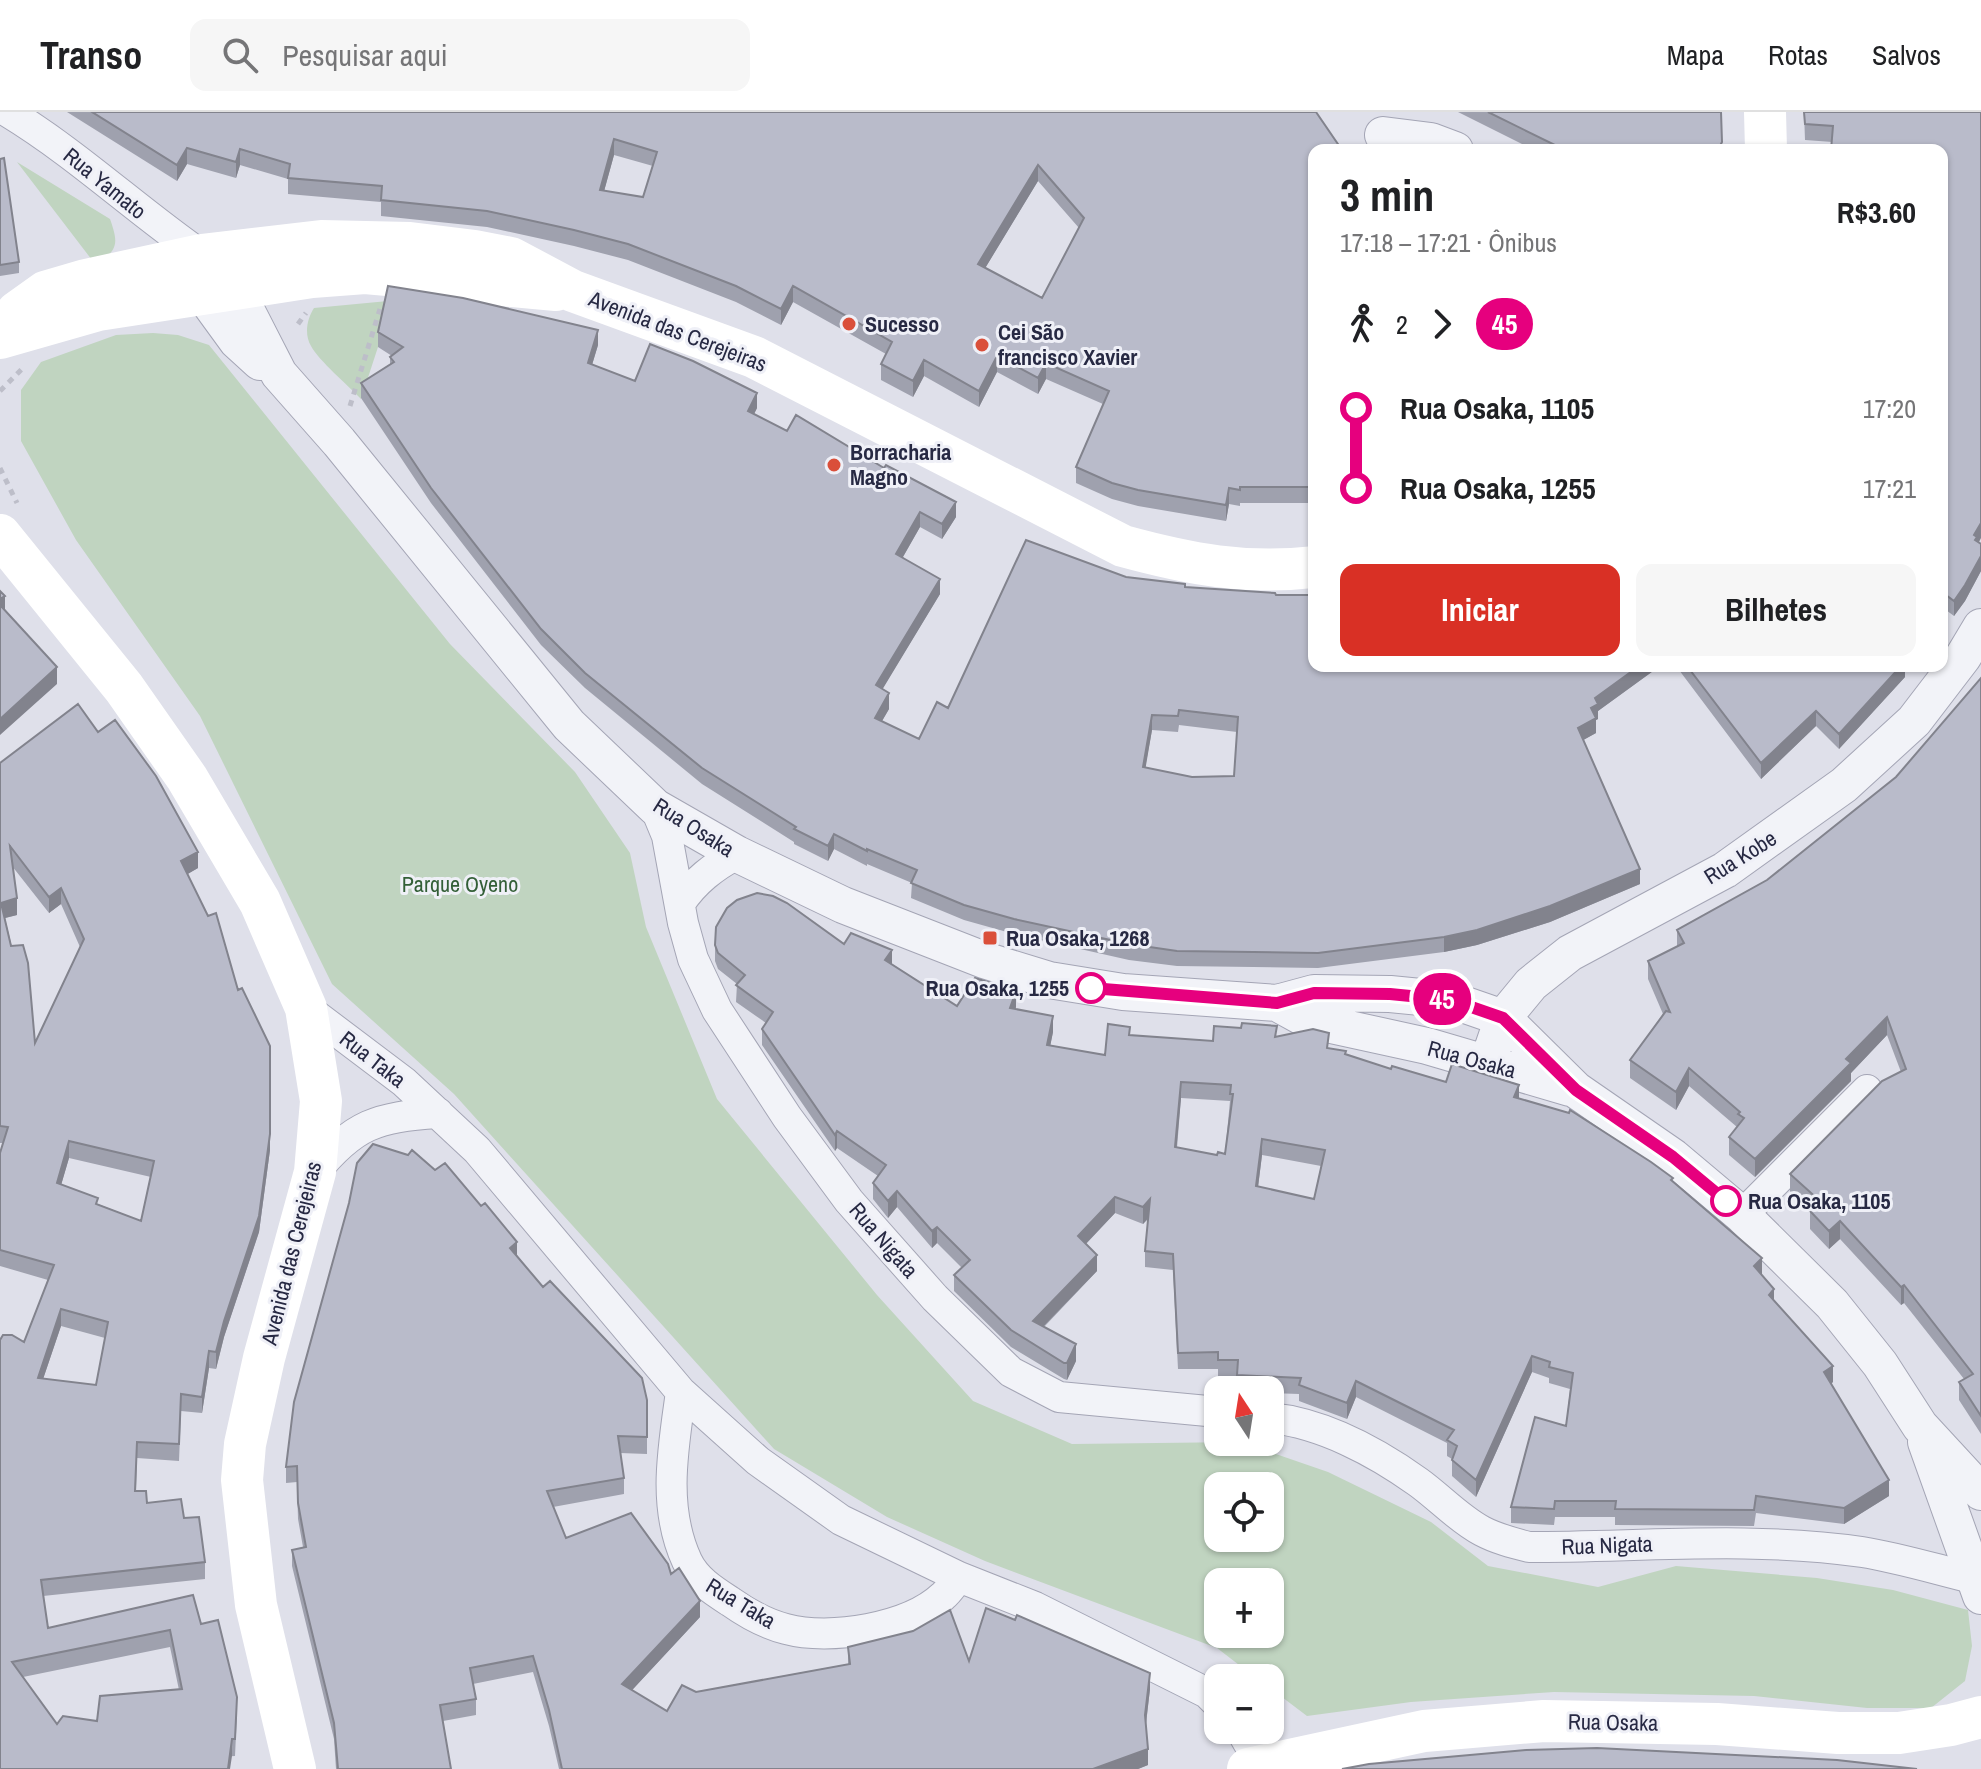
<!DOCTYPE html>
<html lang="pt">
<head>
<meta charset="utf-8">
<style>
	body { margin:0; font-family:"Archivo Narrow",sans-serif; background:#f6f6f6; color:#202124; height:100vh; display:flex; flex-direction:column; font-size:30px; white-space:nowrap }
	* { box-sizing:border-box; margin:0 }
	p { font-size:26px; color:#757577 }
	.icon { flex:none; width:44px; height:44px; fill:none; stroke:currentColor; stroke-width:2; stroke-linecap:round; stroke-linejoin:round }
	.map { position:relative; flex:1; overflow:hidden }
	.sheet { position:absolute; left:1308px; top:32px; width:640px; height:528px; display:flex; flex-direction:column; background:#fff; border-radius:16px; box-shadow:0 2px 6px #0004 }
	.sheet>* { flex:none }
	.badge { padding:0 16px; border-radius:26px; font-size:28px; line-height:52px }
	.needle { width:52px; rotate:348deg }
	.tools { position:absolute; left:1204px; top:1264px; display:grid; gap:16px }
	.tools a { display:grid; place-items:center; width:80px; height:80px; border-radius:16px; background:#fff; box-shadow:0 2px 6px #0004; font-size:40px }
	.map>.badge { position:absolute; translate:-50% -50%; box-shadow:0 0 0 4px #fff }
	.legs { display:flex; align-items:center; gap:12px; height:88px; padding:0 32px; font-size:26px }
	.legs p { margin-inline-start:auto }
	.head { display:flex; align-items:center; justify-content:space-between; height:136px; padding:0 32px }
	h1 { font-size:44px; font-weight:800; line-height:60px }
	.primary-button { display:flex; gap:16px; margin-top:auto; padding:16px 32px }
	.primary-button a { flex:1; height:92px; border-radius:16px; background:#d93025; color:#fff; font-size:32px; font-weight:800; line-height:92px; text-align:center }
	.primary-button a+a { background:#f6f6f6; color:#202124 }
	ul { padding:0 32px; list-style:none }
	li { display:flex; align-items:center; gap:28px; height:80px; font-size:30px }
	li i { display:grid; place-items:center; width:12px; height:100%; margin:0 10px; background:currentColor }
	li i::after { content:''; width:20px; height:20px; margin:-10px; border:6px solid; border-radius:50%; background:#fff }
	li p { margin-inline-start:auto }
	li:first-child i { background:linear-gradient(#0000 50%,currentColor 0) }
	li:last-child i { background:linear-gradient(currentColor 50%,#0000 0) }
	header { display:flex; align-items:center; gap:48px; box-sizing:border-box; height:112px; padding:0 40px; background:#fff; border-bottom:2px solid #e0e0e0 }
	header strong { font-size:38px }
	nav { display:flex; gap:44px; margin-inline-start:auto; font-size:28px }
	.search { width:560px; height:72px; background:#f6f6f6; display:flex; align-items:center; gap:20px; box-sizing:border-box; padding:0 28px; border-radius:16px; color:#757577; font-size:30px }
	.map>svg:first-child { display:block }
	.green { fill:#c0d4c0; fill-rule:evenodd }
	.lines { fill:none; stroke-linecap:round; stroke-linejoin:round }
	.minor-casing { stroke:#a4a5b5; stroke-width:32 }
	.tertiary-casing { stroke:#a4a5b5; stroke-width:38 }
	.path { stroke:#bdbec9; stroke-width:5; stroke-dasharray:6 6; stroke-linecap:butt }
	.minor { stroke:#f2f3f8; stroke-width:30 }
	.tertiary { stroke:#f2f3f8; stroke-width:36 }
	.secondary { stroke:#fff; stroke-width:42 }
	.wall { fill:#9fa1ae; fill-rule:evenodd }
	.shaded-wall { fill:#82838d }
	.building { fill:#b9bbca; stroke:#82838d; stroke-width:2; fill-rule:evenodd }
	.line-1-casing { stroke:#fff; stroke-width:18 }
	.line-1 { stroke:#e6007e; stroke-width:12 }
	.poi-dot { fill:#da4f3a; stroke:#eff0f7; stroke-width:3 }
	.stop-1-dot { fill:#fff; stroke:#e6007e; stroke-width:4 }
	.labels { text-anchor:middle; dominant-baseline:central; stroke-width:6; stroke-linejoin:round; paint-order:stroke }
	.street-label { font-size:22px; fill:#272943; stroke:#eff0f7 }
	.poi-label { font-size:22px; font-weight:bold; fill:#272943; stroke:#eff0f7; text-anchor:start }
	.park-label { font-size:22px; fill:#335f37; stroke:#eff0f7 }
	.stop-label { font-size:22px; font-weight:bold; fill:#272943; stroke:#eff0f7; text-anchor:end }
</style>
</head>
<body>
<header>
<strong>Transo</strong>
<div class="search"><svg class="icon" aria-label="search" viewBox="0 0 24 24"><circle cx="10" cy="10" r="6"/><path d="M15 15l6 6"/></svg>Pesquisar aqui</div>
<nav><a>Mapa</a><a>Rotas</a><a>Salvos</a></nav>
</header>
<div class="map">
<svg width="1981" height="1657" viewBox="0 0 1981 1657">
	<rect width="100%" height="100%" fill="#dfe0ea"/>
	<path class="green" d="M17 50 110 107C119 132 118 139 95 152Z
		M388 189 378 235 361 287C348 273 319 249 311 234 304 222 307 207 314 196Z
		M153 221 178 223 209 233 450 532 575 660 630 741 646 815 717 987 877 1183 973 1289 1072 1332 1241 1330 1328 1360 1431 1410 1488 1454 1598 1475 1676 1454 1817 1466 1893 1478 1968 1498 1972 1534 1965 1569 1931 1596H1867L1754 1584 1554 1580 1411 1590 1307 1604 1270 1576V1566H1256L1217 1536 985 1449 887 1405 774 1337 454 982 332 872 200 604 76 428 21 329V278L41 250 116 223ZM1218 1374H1270V1426H1218ZM1218 1470H1270V1522H1218Z"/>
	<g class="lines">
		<g class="minor-casing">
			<path id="minor" d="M8 0C77 42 135 97 201 143
				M655 695 667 724 683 811 693 847 717 898 787 1005 849 1089 935 1186 1011 1260 1059 1285 1218 1300
				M680 791C695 769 713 755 737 742
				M306 896 404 970 477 1038 681 1280 758 1349 841 1408 959 1465 1035 1495 1207 1581 1218 1592
				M315 1060C354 1012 377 1005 438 1001
				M1742 1103 1867 978
				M681 1280C673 1337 662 1395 687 1449 696 1468 714 1479 731 1490 748 1502 766 1512 786 1517 830 1529 909 1516 943 1484 949 1479 954 1471 959 1465
				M1270 1306C1322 1311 1376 1340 1418 1370 1439 1385 1459 1407 1482 1419 1497 1427 1513 1431 1529 1435 1640 1435 1752 1424 1862 1440 1900 1446 1938 1458 1976 1467
				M1241 1618 1261 1653"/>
		</g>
		<g class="tertiary-casing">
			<path id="tertiary" d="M1383 23 1431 29 1455 38
				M216 157 235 176 279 262 339 330 569 613 655 695 737 742 843 793 984 848 1049 868 1123 880 1277 891 1314 881 1390 882 1451 888 1503 906 1576 978 1673 1045 1742 1103 1832 1192 1880 1252 1920 1314 1981 1380
				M189 163 237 229 260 250
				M1277 891 1308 908 1427 934 1570 976
				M1488 950 1503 906 1531 872 1570 841 1725 758 1844 673 1914 609 1963 545 1981 515
				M1926 1330 1981 1484"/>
		</g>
		<path class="path" d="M298 212 306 201
			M0 279 23 256
			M350 294 380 197
			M0 356 17 391"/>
		<use href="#minor" class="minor"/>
		<use href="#tertiary" class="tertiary"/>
		<path class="secondary" d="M1765 0 1766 38
			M0 222 17 200 45 180 86 168 201 143 321 129 410 131 475 139 511 146 573 179 754 245 1123 434C1189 452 1246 463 1314 455
			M0 226 98 198 312 165 365 161 556 178
			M0 423 124 576 187 666 260 790 306 896 321 989 315 1060 264 1246 245 1332 242 1368 256 1493 295 1657
			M1248 1657 1424 1619 1544 1609 1717 1612 1838 1621H1899L1951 1613 1981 1605"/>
	</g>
	<path class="wall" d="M67 0H1316L1314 38V391H1240V394L1229 392 1226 409 1138 394 1112 387 1076 371V355L1103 292 1046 267 1038 282 997 260 979 295 924 264 913 285 881 268V252L886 242 793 190 781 213 736 190 628 148 574 134 487 115 381 104V90L288 82V67L240 53 236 66 187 52 177 69ZM614 43 653 54 643 85 604 79ZM1038 69 1079 116 1042 186 985 156Z
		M1458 0H1721L1722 38H1534Z
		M1804 0H1981L1979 431 1981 432V459L1965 489 1954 504 1942 495V38L1805 28Z
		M0 47 19 150V161L0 164Z
		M378 220 598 233 592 253 635 269 757 296 754 302 956 405 942 427 920 415 903 445 940 482 882 577 889 597 882 609 919 627 948 596 1126 465 1185 475 1276 483 1314 554H1660L1598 599V607L1596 608V621L1583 628 1640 772 1550 810 1477 833 1444 840 1318 856 1177 854 1129 848 1014 822 964 808 911 786 912 771 867 752V754L834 737 828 749 794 732V730L702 672 585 576 541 533 431 391 361 286V271L390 252V245L392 244 378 235ZM1179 613 1237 620 1234 664 1192 665 1145 656 1152 618 1178 620Z
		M1676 554H1905V565L1839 637 1816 614 1761 667Z
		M1981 566V1322L1959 1288V1270L1964 1267 1904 1191 1901 1193 1840 1127 1829 1137 1810 1117V1098L1790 1080V1062L1901 960 1887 923 1851 961V969L1755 1065 1729 1043V1025L1737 1015 1689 974 1676 998 1630 966V948L1663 902 1648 867V849L1677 835V818L1767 768 1896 665Z
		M0 651 198 756 187 762 270 1038 259 1120 224 1225 216 1257 209 1256 202 1301 181 1299 179 1349 137 1346 136 1379 147 1391 184 1406 205 1450V1467L43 1484 48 1516 201 1512 237 1601 235 1644 0 1657 24 1230 48 1168 0 1154V1041L3 1031H0ZM12 754 49 801 61 792 80 835 35 931 5 806 17 803ZM69 1046 151 1065 141 1109 98 1092 61 1073ZM61 1214 105 1226 96 1273 43 1267ZM170 1535 179 1578 97 1609 57 1612 23 1565Z
		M844 832 892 852 957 894 1016 895 1015 897 1053 920 1050 934 1105 943 1130 923 1213 929 1277 925 1329 937 1391 957 1519 986 1673 1069 1762 1163 1774 1189 1833 1270 1831 1272 1889 1384 1844 1412 1756 1401 1754 1414 1615 1413V1405H1555L1554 1413 1511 1411V1395L1566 1314 1570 1277 1549 1271V1266L1532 1260 1476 1385 1452 1364V1347L1447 1344V1331L1356 1285 1347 1307 1299 1289V1282L1270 1281V1278H1237V1264H1218V1257H1178L1173 1158 1145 1155V1139L1149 1106 1143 1112 1115 1101 1086 1132 1097 1159 1044 1215 1076 1249 1067 1268 1064 1267 1011 1235 954 1179V1163L962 1156 937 1131 932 1136 897 1095 888 1106 873 1087V1071L878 1064 837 1036 835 1039 762 933V917L766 911 736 890 737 872 718 857 715 849V833ZM1181 986 1230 989 1225 1042 1217 1043 1177 1036ZM1262 1043 1321 1054 1314 1087 1258 1075Z
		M435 1058 481 1094 517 1144 543 1175 647 1288V1342L620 1341 624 1366V1382L553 1395 566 1426 671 1462 700 1505 632 1578 667 1599 696 1580 848 1552V1535L969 1549 1150 1577 1146 1612 1148 1653 1138 1657H559L549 1614 533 1560 473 1572 476 1587V1603L443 1609 451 1657H336L334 1627 292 1454V1438L303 1435 298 1407 297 1370 286 1371V1355Z"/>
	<path class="shaded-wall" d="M614 27V43L600 94V78Z
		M187 36V52L177 69V53Z
		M240 37V53L236 66V50Z
		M1038 53V69L978 168V152Z
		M793 174V190L781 213V197Z
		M598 218V233L588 266V251Z
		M997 244V260L979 295V279Z
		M924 248V264L913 285V269Z
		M1046 251V267L1038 282V266Z
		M757 281V296L748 314V299Z
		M1229 376V392L1226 409V393Z
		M956 390V405L942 427V412Z
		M920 400V415L896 457V442Z
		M1981 411V426L1977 434 1974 423Z
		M1981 444V459L1965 489 1954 504V489Z
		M940 467V482L876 588V573Z
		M5 484V500L0 504V487Z
		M1639 554H1660L1598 599V607L1596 608V621L1578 631V616L1591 596 1595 586Z
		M1901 554H1905V565L1839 637V622Z
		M57 555V572L0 623V607Z
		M889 581V597L875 621V606Z
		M1816 599V614L1761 667V651Z
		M1152 603V618L1143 671V655Z
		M834 722V737L828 749V734Z
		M198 740V756L181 766V749Z
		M1640 757V772L1550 810 1477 833 1444 840V825Z
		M61 776V792L49 801V785Z
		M17 786V803L1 807V791Z
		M892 838V855L885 848Z
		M1016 879V895L1010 912V896Z
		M1053 904V920L1047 950V933Z
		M1887 905V923L1851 961V969L1755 1065V1047L1846 947Z
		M1689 956V974L1676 998V980Z
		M1181 970V986L1175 1052V1035Z
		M1519 973V989L1514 985Z
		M837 1019V1036L835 1039V1023Z
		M270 1022V1038L259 1120 224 1225 216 1257V1240Z
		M1262 1027V1043L1256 1091V1074Z
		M69 1029V1046L57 1087V1071Z
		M897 1079V1095L888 1106V1089Z
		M1115 1085V1101L1078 1140V1124Z
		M1150 1087V1104L1143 1112V1095Z
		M1840 1109V1127L1829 1137V1119Z
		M937 1115V1131L932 1136V1119Z
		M517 1130V1147L510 1136Z
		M1097 1143V1159L1033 1225V1209Z
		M1762 1146V1163L1754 1154Z
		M1904 1173V1191L1901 1193V1175Z
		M1774 1177V1194L1769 1183Z
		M61 1197V1214L38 1282V1266Z
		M1076 1232V1249L1067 1268V1251Z
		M209 1239V1256L202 1301V1285Z
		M1532 1244V1260L1476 1385V1368Z
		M1833 1254V1270L1824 1276V1260Z
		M1356 1269V1285L1347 1307V1291Z
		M1889 1368V1384L1844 1412V1396Z
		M700 1489V1505L622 1589V1572Z
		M1150 1561V1577L1145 1619V1603Z
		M232 1627V1644L230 1657H228Z
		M1148 1637V1653L1138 1657H1093Z"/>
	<path class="building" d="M92 0H1316L1342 38H1314V375H1240V378L1229 376 1226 393 1138 378 1112 371 1076 355 1109 279 1046 251 1038 266 997 244 979 279 924 248 913 269 881 252 892 230 793 174 781 197 736 174 628 132 574 118 487 99 381 88 382 74 288 66 290 52 240 37 236 50 187 36 177 53ZM614 27 657 40 643 85 600 78ZM1038 53 1084 106 1042 186 978 152Z
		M1488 0H1721L1722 30 1718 38H1565Z
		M1804 0H1981V411L1974 423 1977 425 1975 428 1981 432V444L1965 473 1954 489 1942 480V38H1831L1833 14 1805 12Z
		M4 46 19 150 0 153V47Z
		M388 174 463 186 598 218 588 251 635 269 650 232 693 249 757 281 748 299 787 319 796 303 884 356 886 353 956 390 942 412 920 400 896 442 940 467 876 573 889 581 875 606 919 627 937 590 948 596 1026 428 1126 465 1185 472V475L1275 481 1276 483H1314V554H1639L1595 586 1598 592 1591 596 1596 606 1578 616 1640 757 1550 794 1477 818 1444 825 1318 841 1177 839 1129 832 1014 807 964 793 911 771 917 758 867 737V739L834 722 828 734 794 717 796 715 702 656 585 561 541 517 431 376 361 271 394 250 390 245 403 235 378 220ZM1179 598 1238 605 1234 664 1192 665 1143 655 1152 603 1178 604Z
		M0 479 5 484 0 487Z
		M0 493 57 555 0 607Z
		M1687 554H1901L1839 622 1816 599 1761 651Z
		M1981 566V1304L1959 1270 1973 1262 1904 1173 1901 1175 1840 1109 1829 1119 1810 1099 1820 1089 1790 1062 1882 969 1906 957 1887 905 1846 947 1851 951 1755 1047 1729 1025 1744 1006 1738 1002 1740 1000 1689 956 1676 980 1630 948 1666 899 1670 900 1648 849 1684 831 1677 818 1767 768 1896 665Z
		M78 592 98 620 115 608 156 664 198 740 181 749 208 804 216 801 238 878 242 876 270 934V1022L259 1104 224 1209 216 1240 209 1239 202 1285 181 1282 179 1332 137 1330 135 1379H146L147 1391 181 1387 184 1406 199 1405 205 1450 41 1468 48 1516 193 1483 201 1512 218 1508 237 1585 235 1627H232L228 1657H0V1228L3 1223H12L24 1230 54 1153 0 1138V1041L8 1015 0 1014V651ZM10 734 49 785 61 776 84 827 35 931 28 851 23 833 11 834 1 791 17 786ZM69 1029 154 1049 141 1109 96 1092 98 1086 57 1071ZM61 1197 108 1210 96 1273 38 1266ZM170 1518 182 1577 100 1584 97 1609 63 1604 57 1612 12 1550Z
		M757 781 773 784 787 791 844 832 851 821 892 838 885 848 957 894 975 866 1016 879 1010 896 1053 904 1047 933 1105 943 1108 912 1130 915 1129 923 1213 929 1214 914 1241 916 1242 911 1277 914 1275 925 1313 917 1329 921 1327 936 1346 939 1345 942 1391 957 1392 954 1446 970 1452 952 1519 973 1514 985 1569 1001 1570 998 1651 1050 1673 1066 1671 1068 1762 1146 1754 1154 1774 1177 1769 1183 1833 1254 1824 1260 1889 1368 1844 1396 1756 1384 1754 1398 1615 1397 1616 1389H1555L1554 1397 1511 1395 1535 1305 1566 1314 1573 1261 1549 1255 1550 1250 1532 1244 1476 1368 1452 1348 1457 1334 1447 1328 1454 1318 1356 1269 1347 1291 1299 1273 1301 1266 1237 1263 1238 1248H1218V1240L1178 1241 1173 1142 1145 1139 1150 1087 1143 1095 1115 1085 1078 1124 1097 1143 1033 1209 1076 1232 1067 1251H1064L1011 1218 954 1163 970 1148 937 1115 932 1119 897 1079 888 1089 873 1071 886 1053 837 1019 835 1023 762 917 773 900 736 873 745 863 718 841 715 833 716 815 727 796 737 788ZM1181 970 1231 973 1230 982H1233L1225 1042 1218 1040 1217 1043 1175 1035ZM1262 1027 1325 1038 1314 1087 1256 1074Z
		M373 1032 408 1043 412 1038 435 1058 445 1051 481 1094 485 1091 517 1130 510 1136 543 1175 550 1169 642 1266 647 1288V1325L618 1324 624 1366 547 1379 566 1426 631 1401 668 1452 671 1462 679 1456 700 1489 622 1572 667 1599 682 1573 696 1580 850 1552 848 1535 913 1519 950 1498 969 1549 986 1496 1015 1508 1017 1503 1150 1561 1145 1603 1148 1637 1093 1657H562L549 1598 533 1544 470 1556 476 1587 440 1593 451 1657H338L334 1611 292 1438 306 1435 298 1391 297 1354 286 1355 294 1290 349 1091 357 1051Z
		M1597 1636 1837 1648 1917 1657H1342L1369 1652 1526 1638Z"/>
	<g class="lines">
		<g class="line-1-casing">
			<path id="line-1" d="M1091 876 1277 891 1314 881 1390 882 1451 888 1503 906 1576 978 1673 1045 1726 1089"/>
		</g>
		<use href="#line-1" class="line-1"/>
	</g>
	<g class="poi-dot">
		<circle cx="849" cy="212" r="8"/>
		<circle cx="982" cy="233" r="8"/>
		<circle cx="834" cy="353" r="8"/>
		<rect x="982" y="818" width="16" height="16" rx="4"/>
	</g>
	<g class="stop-1-dot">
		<circle cx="1091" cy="876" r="14"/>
		<circle cx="1726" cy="1089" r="14"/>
	</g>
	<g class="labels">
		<g class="street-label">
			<text transform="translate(105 71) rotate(39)">Rua Yamato</text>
			<text transform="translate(678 219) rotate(21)">Avenida das Cerejeiras</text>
			<text transform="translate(694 715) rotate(32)">Rua Osaka</text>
			<text transform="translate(1740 745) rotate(-32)">Rua Kobe</text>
			<text transform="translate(373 947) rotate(38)">Rua Taka</text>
			<text transform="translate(1472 947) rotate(15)">Rua Osaka</text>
			<text transform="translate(884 1128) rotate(49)">Rua Nigata</text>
			<text transform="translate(291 1141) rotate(-76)">Avenida das Cerejeiras</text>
			<text transform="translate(1607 1433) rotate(-2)">Rua Nigata</text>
			<text transform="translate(741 1491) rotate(31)">Rua Taka</text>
			<text transform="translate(1613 1610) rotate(1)">Rua Osaka</text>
		</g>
		<g class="poi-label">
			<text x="865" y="212">Sucesso</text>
			<text x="998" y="220">Cei São<tspan x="998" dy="25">francisco Xavier</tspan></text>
			<text x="850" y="340">Borracharia<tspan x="850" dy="25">Magno</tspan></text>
			<text x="1006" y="826">Rua Osaka, 1268</text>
		</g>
		<g class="park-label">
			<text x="460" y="772">Parque Oyeno</text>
		</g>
		<g class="stop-label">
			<text x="1069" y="876">Rua Osaka, 1255</text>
			<text x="1748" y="1089" text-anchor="start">Rua Osaka, 1105</text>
		</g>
	</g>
</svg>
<div class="tools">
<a><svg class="needle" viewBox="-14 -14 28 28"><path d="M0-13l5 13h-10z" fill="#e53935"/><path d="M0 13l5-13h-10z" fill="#757577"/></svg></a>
<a><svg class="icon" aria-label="locate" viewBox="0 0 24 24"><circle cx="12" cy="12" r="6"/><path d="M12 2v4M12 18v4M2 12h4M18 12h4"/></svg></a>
<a>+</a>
<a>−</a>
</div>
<b class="badge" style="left:1442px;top:887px;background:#e6007e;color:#fff">45</b>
<section class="sheet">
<div class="head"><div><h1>3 min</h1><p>17:18 – 17:21 · Ônibus</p></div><b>R$3.60</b></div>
<div class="legs"><svg class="icon" aria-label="walk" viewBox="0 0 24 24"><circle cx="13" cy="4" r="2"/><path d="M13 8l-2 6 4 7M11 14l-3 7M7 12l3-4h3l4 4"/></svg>2<svg class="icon" aria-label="forward" viewBox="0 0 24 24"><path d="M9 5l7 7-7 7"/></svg><b class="badge" style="background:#e6007e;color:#fff">45</b></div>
<ul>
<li><i style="color:#e6007e"></i><b>Rua Osaka, 1105</b><p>17:20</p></li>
<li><i style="color:#e6007e"></i><b>Rua Osaka, 1255</b><p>17:21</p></li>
</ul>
<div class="primary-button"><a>Iniciar</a><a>Bilhetes</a></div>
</section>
</div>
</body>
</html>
